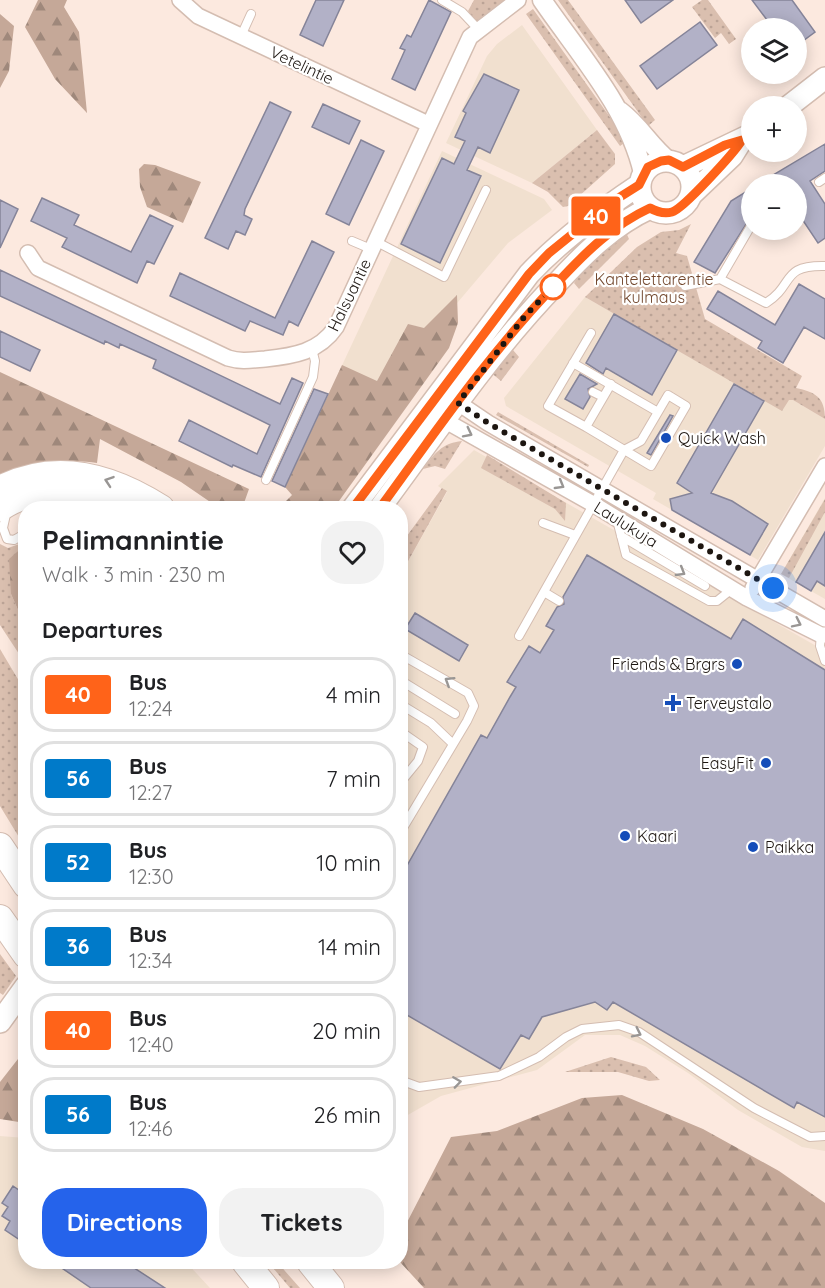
<!DOCTYPE html>
<html lang="en">
<head>
<meta charset="utf-8">
<style>
	body { margin:0; font-family:Quicksand,sans-serif; background:#f2f2f2; color:#202124; height:100vh; display:flex; flex-direction:column; font-size:22px; white-space:nowrap }
	* { box-sizing:border-box; margin:0 }
	p { font-size:20px; color:#757577 }
	.icon { flex:none; width:33px; height:33px; fill:none; stroke:currentColor; stroke-width:2; stroke-linecap:round; stroke-linejoin:round }
	.map { position:relative; flex:1; overflow:hidden }
	.drawer { position:absolute; left:18px; top:501px; width:390px; height:768px; display:flex; flex-direction:column; background:#fff; border-radius:24px; box-shadow:0 3px 15px #0003 }
	.drawer>* { flex:none }
	.badge { padding:0 12px; border-radius:4px; font-size:21px; line-height:39px }
	.buttons { position:absolute; left:741px; top:18px; display:grid; gap:12px }
	.buttons a { display:grid; place-items:center; width:66px; height:66px; border-radius:50%; background:#fff; box-shadow:0 3px 15px #0003; font-size:30px }
	.you { position:absolute; width:30px; height:30px; margin:-15px; border:4px solid #fff; border-radius:50%; background:#1a73e8; box-shadow:0 0 0 9px #1a73e833 }
	.map>.badge { position:absolute; translate:-50% -50%; box-shadow:0 0 0 3px #fff }
	h2 { padding:0 24px; font-size:22px; line-height:54px }
	.round { display:grid; place-items:center; flex:none; width:63px; height:63px; border-radius:24px; background:#f2f2f2 }
	.summary { display:flex; align-items:center; justify-content:space-between; height:102px; padding:0 24px }
	h1 { font-size:28px; font-weight:700; line-height:45px }
	.button { display:flex; gap:12px; margin-top:auto; padding:12px 24px }
	.button a { flex:1; height:69px; border-radius:24px; background:#2563eb; color:#fff; font-size:24px; font-weight:700; line-height:69px; text-align:center }
	.button a+a { background:#f2f2f2; color:#202124 }
	ul { padding:0; list-style:none }
	li { display:flex; align-items:center; gap:18px; height:75px; margin:0 12px 9px; padding:0 12px; border:3px solid #e0e0e0; border-radius:24px }
	li div { flex:1 }
	li b { display:block; font-size:22px }
	li em { font-style:normal }
	li .badge { min-width:66px; font-weight:700; text-align:center }
	.map>svg:first-child { display:block }
	.commercial { fill:#f1e0cf }
	.grass { fill:url(#grass-dots) }
	.forest { fill:url(#forest-firs) }
	.building { fill:#b2b1c7; stroke:#858499; stroke-width:1.5 }
	.lines { fill:none; stroke-linecap:round; stroke-linejoin:round }
	.service-casing { stroke:#d4bdb1; stroke-width:10 }
	.minor-casing { stroke:#d4bdb1; stroke-width:18 }
	.tertiary-casing { stroke:#d4bdb1; stroke-width:21 }
	.secondary-casing { stroke:#d4bdb1; stroke-width:24 }
	.trunk-casing { stroke:#d4bdb1; stroke-width:28 }
	.service { stroke:#fff; stroke-width:8 }
	.minor { stroke:#fff; stroke-width:15 }
	.tertiary { stroke:#fff; stroke-width:18 }
	.secondary { stroke:#fff; stroke-width:21 }
	.trunk { stroke:#fff; stroke-width:26 }
	.oneway { stroke:#999694 }
	.line-casing { stroke:#fff; stroke-width:14 }
	.line { stroke:#ff6319; stroke-width:9 }
	.walk { stroke:#1d1611; stroke-width:6; stroke-dasharray:0 10.8 }
	.stop-dot { fill:#fff; stroke:#ff6319; stroke-width:3 }
	.poi-dot { fill:#154db9; stroke:#fff; stroke-width:2 }
	.labels { text-anchor:middle; dominant-baseline:central; stroke-width:4.5; stroke-linejoin:round; paint-order:stroke }
	.street-label { font-size:16px; fill:#1d1611; stroke:#fff }
	.park-label { font-size:16px; fill:#72472d; stroke:#fff }
	.poi-label { font-size:16px; fill:#1d1611; stroke:#fff; text-anchor:start }
</style>
</head>
<body>
<div class="map">
<svg width="825" height="1288" viewBox="0 0 825 1288">
	<defs>
		<pattern id="grass-dots" width="8" height="8" patternUnits="userSpaceOnUse" patternTransform="scale(1.5)"><rect width="8" height="8" fill="#dabfaf"/><path d="M2 2h.1M6 6h.1" fill="none" stroke="#bba396" stroke-width="1.8" stroke-linecap="round"/></pattern>
		<pattern id="forest-firs" width="22" height="20" patternUnits="userSpaceOnUse" patternTransform="scale(1.5)"><rect width="22" height="20" fill="#c5a898"/><path d="M5 1l3.5 6h-7zM16 11l3.5 6h-7z" fill="#9f887b"/></pattern>
	</defs>
	<rect width="100%" height="100%" fill="#fce9df"/>
	<path class="commercial" d="M522 25 597 130 532 183 446 143 487 56 497 44Z
		M442 151 544 199 552 210 508 243 380 394 338 374Z
		M585 297 782 410 789 399 793 400 825 419V446L758 560 653 499 656 493 506 406 504 398Z
		M474 450 825 651V1151L802 1147 738 1110 688 1073 645 1046 620 1035H585L537 1070 441 1096 406 1116 401 1127V574L447 492 438 486Z
		M825 498V599L781 574Z
		M0 1136 25 1138 26 1262H186L210 1288H0Z"/>
	<path class="grass" d="M474 0H504V2L477 23 468 11Z
		M558 0H568L655 120 648 126Z
		M702 0H708L736 39 729 44 721 33 715 38 692 7Z
		M533 9 627 141 620 146 526 14Z
		M597 130 615 154V164L568 206 563 207 548 192 532 183Z
		M691 224 676 253 687 256 705 319 802 376 796 388C815 392 825 397 825 419L793 400H789L782 411 585 297 637 247 661 232 679 230Z
		M625 230 629 239 579 289 574 283 583 270Z
		M513 350 519 357 501 381 489 371Z
		M498 412 589 465 588 467 496 415Z
		M462 441 445 469 435 466 423 469C434 454 442 443 462 441Z
		M487 455 566 503 565 521 555 509 481 468Z
		M442 488 447 491 401 574V544Z
		M825 499V512L789 578 781 574Z
		M25 542 11 594 25 626V663L0 625V544L8 548Z
		M0 649 25 691V847L0 806Z
		M0 954 16 976 3 995 0 993Z
		M611 1057 646 1067 660 1080 649 1081 618 1072H565Z
		M268 1262H277L300 1288H290Z"/>
	<path class="forest" d="M38 0H67L64 7 79 32 87 113 55 79 25 27Z
		M0 14 14 26 9 71 0 88Z
		M144 164 155 165 201 182 183 223 147 207 140 187 139 169Z
		M457 295 458 323 449 348 334 508H279L292 495 285 487 342 365 377 381 408 324 424 328Z
		M0 372 249 489 244 503 252 508H219L181 482 100 439 97 463C58 458 36 467 0 482Z
		M25 545V626L11 594 9 559Z
		M25 1050V1123L0 1119V1082Z
		M622 1095 703 1129 779 1171 825 1203V1288H424L400 1262 401 1234 451 1137 497 1131 582 1098Z"/>
	<path class="building" d="M316 0H344L323 46 300 35Z
		M429 0 451 12 415 90 392 79 405 50 400 48 407 35 411 37Z
		M625 0H673L641 23Z
		M752 0H792L815 32 796 46V28H773Z
		M700 22 717 45 657 89 640 66Z
		M484 74 519 90 490 153 478 147 467 170 481 176 440 263 401 244 442 158 454 164 465 141 455 137 466 113 463 111Z
		M270 102 291 112 245 209 244 215 252 219 245 235 236 231 228 249 205 238Z
		M323 104 360 121 349 144 312 127Z
		M361 140 384 151 349 225 326 214Z
		M825 144V171L810 181 825 204V238L818 243 796 210V184H758Z
		M752 188V215L715 273 694 262 731 201Z
		M42 198 79 215 74 225 131 252 150 215 173 226 154 264 147 261 137 283 62 247 67 238 31 221Z
		M0 200 18 209 0 248Z
		M312 241 334 252 298 326 289 321 283 335 250 321 245 331 170 296 180 273 275 318Z
		M0 270 280 404 292 378 303 383 261 477 233 465 232 467 179 441 189 420 257 454 270 425 153 368 156 360 120 344 119 348 105 341 104 344 0 296Z
		M799 284 825 299V339L804 327 783 363 758 348 762 341 707 309 718 291 775 325Z
		M614 314 677 350 652 395 606 368 603 374 586 363Z
		M0 331 40 350 30 371 0 357Z
		M580 374 597 384 588 389 590 397 583 409 565 399Z
		M734 384 764 401 711 493 732 501 768 524 750 555 672 510 670 499 692 493 677 483Z
		M314 389 328 394 285 487 272 481Z
		M670 415 673 416 651 455 647 453Z
		M825 532V586L817 581 811 591 796 582Z
		M587 555 731 639 743 619 825 670V1117L797 1102 794 1108 613 1002 607 1010 595 1002 542 1017 529 1039 521 1035 500 1069 400 1011V878L481 735 487 738 510 697 516 687 507 682 529 646 540 653 554 630 546 626 557 607 564 604 563 597Z
		M415 613 468 645 459 661 405 629Z
		M13 1186 26 1195V1244L5 1230 10 1221 2 1216 8 1207 2 1203Z
		M53 1262H125L165 1288H91Z"/>
	<g class="lines">
		<g class="service-casing">
			<path id="service" d="M442 0 462 12 479 30
				M241 36 251 14
				M819 182 825 178
				M352 241 371 249
				M375 241 444 277 486 190
				M720 279 766 303C795 285 780 265 825 266
				M685 286 720 279 752 224
				M573 363 658 412
				M593 392 603 397
				M586 427 548 406 591 333
				M266 480 313 377 315 361 312 349
				M7 510 3 528 7 539 14 540 26 533
				M617 520 626 555 709 601H717L732 589
				M543 523 575 535
				M621 536 705 586
				M544 592 559 601
				M821 635 820 646 825 661
				M519 636 624 450 641 441 668 395 686 406 651 466 586 427 611 384
				M400 654 468 693 474 706 467 721 400 833
				M400 680 455 714
				M400 704 431 723 452 743
				M400 731 423 747 418 761 400 783
				M400 1080 419 1087 499 1076 539 1057 566 1037 582 1029 619 1025 639 1032 754 1108 810 1137 825 1136"/>
		</g>
		<g class="minor-casing">
			<path id="minor" d="M180 0 198 16 428 124
				M28 253 38 268 228 358C241 362 252 360 265 359 294 356 319 352 336 327L470 37 518 0
				M451 398 488 423 825 619
				M435 415 593 504 747 598 821 635H825
				M753 588 825 466"/>
		</g>
		<g class="tertiary-casing">
			<path id="tertiary" d="M542 0C579 54 628 108 643 173
				M620 111C641 127 650 146 669 161"/>
		</g>
		<g class="secondary-casing">
			<path id="secondary" d="M789 106 825 78
				M640 187a26 26 0 1 1 52 0a26 26 0 1 1-52 0Z
				M683 167 752 134
				M691 195 732 156 742 140
				M353 508 529 274C561 240 600 211 639 185
				M380 508C437 431 491 351 558 282 585 253 613 225 650 208
				M0 1022 26 986"/>
		</g>
		<g class="trunk-casing">
			<path id="trunk" d="M0 489C56 460 111 476 161 508
				M0 508C38 483 82 489 122 508
				M0 846 26 885
				M0 918 26 955
				M245 1262 266 1288
				M310 1262 331 1288"/>
		</g>
		<use href="#service" class="service"/>
		<use href="#minor" class="minor"/>
		<use href="#tertiary" class="tertiary"/>
		<use href="#secondary" class="secondary"/>
		<use href="#trunk" class="trunk"/>
	</g>
	<defs><path id="oneway-chevron" d="M-2-3.5L2.5 0L-2 3.5" fill="none" stroke-width="1.6" stroke-linecap="round" stroke-linejoin="round" transform="scale(1.5)"/></defs>
	<g class="oneway">
		<use href="#oneway-chevron" transform="translate(468 433) rotate(27)"/>
		<use href="#oneway-chevron" transform="translate(109 481) rotate(-161)"/>
		<use href="#oneway-chevron" transform="translate(560 485) rotate(30)"/>
		<use href="#oneway-chevron" transform="translate(681 572) rotate(31)"/>
		<use href="#oneway-chevron" transform="translate(797 623) rotate(26)"/>
		<use href="#oneway-chevron" transform="translate(449 681) rotate(-148)"/>
		<use href="#oneway-chevron" transform="translate(637 1033) rotate(26)"/>
		<use href="#oneway-chevron" transform="translate(457 1082) rotate(-8)"/>
	</g>
	<g class="lines">
		<g class="line-casing">
			<path id="line" d="M353 508 529 274 549 253 612 202 639 185 648 167 661 161 669 160 683 167 725 145 742 140C735 152 683 209 672 212 664 214 657 212 650 208 613 225 585 253 558 282 491 351 436 431 380 508"/>
		</g>
		<use href="#line" class="line"/>
		<path class="walk" d="M553 287 525 316 458 403 488 423 773 588"/>
	</g>
	<circle class="stop-dot" cx="553" cy="287" r="12"/>
	<g class="poi-dot">
		<circle cx="666" cy="438" r="6"/>
		<circle cx="737" cy="664" r="6"/>
		<path d="M670 694h6v6h6v6h-6v6h-6v-6h-6v-6h6z"/>
		<circle cx="766" cy="763" r="6"/>
		<circle cx="625" cy="836" r="6"/>
		<circle cx="753" cy="847" r="6"/>
	</g>
	<g class="labels">
		<g class="street-label">
			<text transform="translate(302 65) rotate(25)">Vetelintie</text>
			<text transform="translate(349 295) rotate(-64)">Halsuantie</text>
			<text transform="translate(626 524) rotate(32)">Laulukuja</text>
		</g>
		<g class="park-label">
			<text x="654" y="279">Kantelettarentie<tspan x="654" dy="18">kulmaus</tspan></text>
		</g>
		<g class="poi-label">
			<text x="678" y="438">Quick Wash</text>
			<text x="725" y="664" text-anchor="end">Friends &amp; Brgrs</text>
			<text x="686" y="703">Terveystalo</text>
			<text x="754" y="763" text-anchor="end">EasyFit</text>
			<text x="637" y="836">Kaari</text>
			<text x="765" y="847">Paikka</text>
		</g>
	</g>
</svg>
<div class="buttons">
<a><svg class="icon" aria-label="layers" viewBox="0 0 24 24"><path d="M12 4l9 5-9 5-9-5zM3 14l9 5 9-5"/></svg></a>
<a>+</a>
<a>−</a>
</div>
<div class="you" style="left:773px;top:588px"></div>
<b class="badge" style="left:596px;top:216px;background:#ff6319;color:#fff">40</b>
<section class="drawer">
<div class="summary"><div><h1>Pelimannintie</h1><p>Walk · 3 min · 230 m</p></div><a class="round"><svg class="icon" aria-label="heart" viewBox="0 0 24 24"><path d="M12 20l-8-8c-3-5 5-10 8-4 3-6 11-1 8 4z"/></svg></a></div>
<h2>Departures</h2>
<ul>
<li><span class="badge" style="background:#ff6319;color:#fff">40</span><div><b>Bus</b><p>12:24</p></div><em>4 min</em></li>
<li><span class="badge" style="background:#007ac9;color:#fff">56</span><div><b>Bus</b><p>12:27</p></div><em>7 min</em></li>
<li><span class="badge" style="background:#007ac9;color:#fff">52</span><div><b>Bus</b><p>12:30</p></div><em>10 min</em></li>
<li><span class="badge" style="background:#007ac9;color:#fff">36</span><div><b>Bus</b><p>12:34</p></div><em>14 min</em></li>
<li><span class="badge" style="background:#ff6319;color:#fff">40</span><div><b>Bus</b><p>12:40</p></div><em>20 min</em></li>
<li><span class="badge" style="background:#007ac9;color:#fff">56</span><div><b>Bus</b><p>12:46</p></div><em>26 min</em></li>
</ul>
<div class="button"><a>Directions</a><a>Tickets</a></div>
</section>
</div>
</body>
</html>
